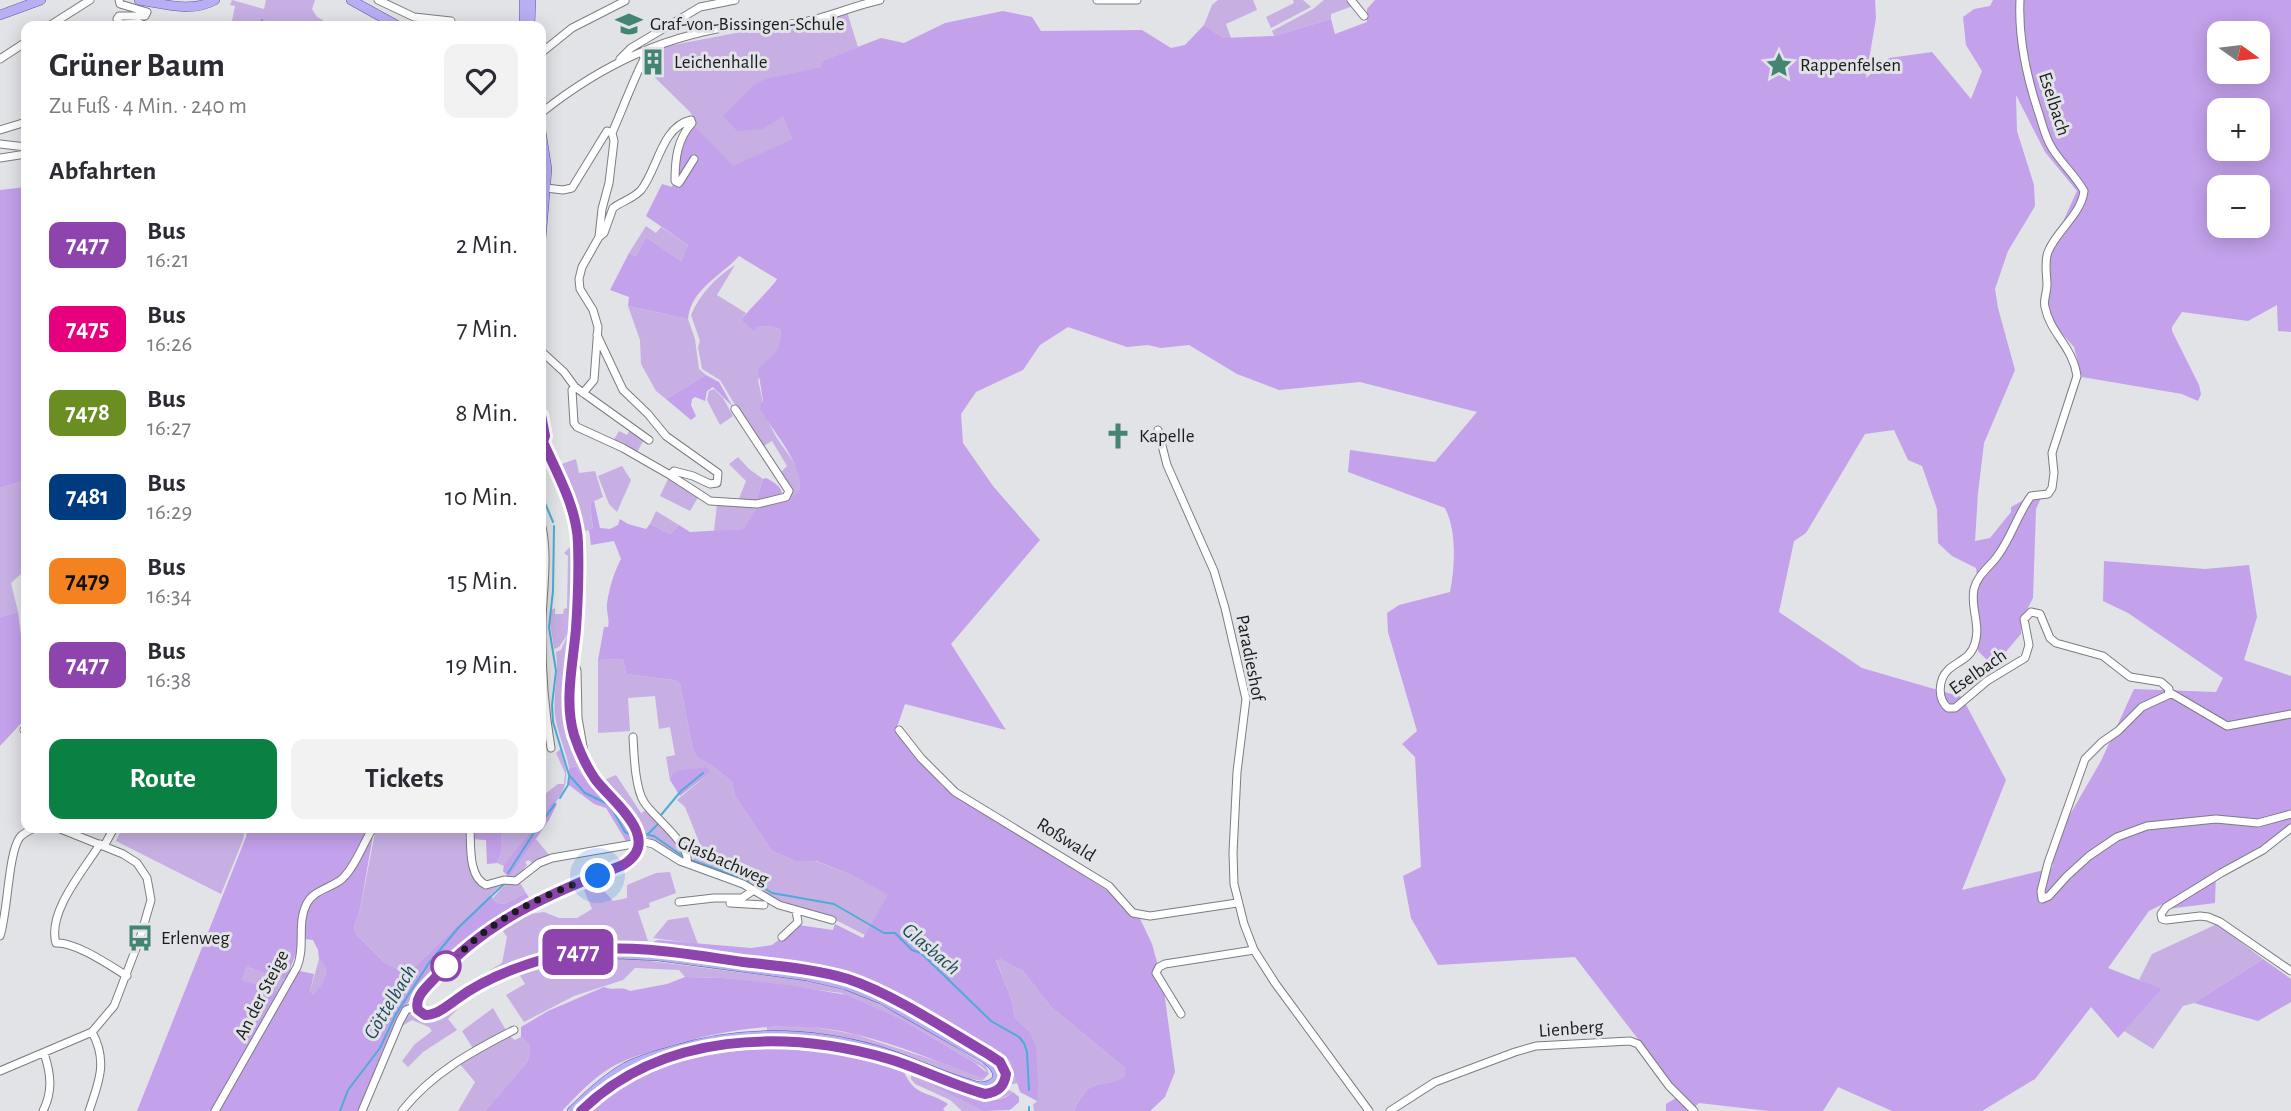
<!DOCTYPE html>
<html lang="de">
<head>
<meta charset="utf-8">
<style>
	body { margin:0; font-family:"Alegreya Sans",sans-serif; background:#f2f2f3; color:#2b2b33; height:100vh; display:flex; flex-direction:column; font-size:26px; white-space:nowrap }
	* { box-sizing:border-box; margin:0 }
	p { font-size:23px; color:#7c7c81 }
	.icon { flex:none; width:38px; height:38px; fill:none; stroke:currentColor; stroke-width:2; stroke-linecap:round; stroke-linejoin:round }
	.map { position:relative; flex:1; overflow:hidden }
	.sheet { position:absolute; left:21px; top:21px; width:525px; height:812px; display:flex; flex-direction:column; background:#fff; border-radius:14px; box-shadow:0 4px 18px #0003 }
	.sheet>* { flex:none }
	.badge { padding:0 14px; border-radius:10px; font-size:24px; line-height:46px }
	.needle { width:46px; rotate:104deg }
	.buttons { position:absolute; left:2207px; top:21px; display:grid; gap:14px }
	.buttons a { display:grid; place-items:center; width:63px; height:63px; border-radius:14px; background:#fff; box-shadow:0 4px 18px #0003; font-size:35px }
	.you { position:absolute; width:35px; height:35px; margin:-18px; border:5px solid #fff; border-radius:50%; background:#1a73e8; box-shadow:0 0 0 10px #1a73e833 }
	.map>.badge { position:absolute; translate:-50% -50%; box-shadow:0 0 0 4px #fff }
	h2 { padding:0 28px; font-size:26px; line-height:63px }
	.round { display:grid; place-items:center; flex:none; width:74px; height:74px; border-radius:14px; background:#f2f2f3 }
	.head { display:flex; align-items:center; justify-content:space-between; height:119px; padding:0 28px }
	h1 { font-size:33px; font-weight:700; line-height:52px }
	.action { display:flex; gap:14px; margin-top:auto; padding:14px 28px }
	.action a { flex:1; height:80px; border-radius:14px; background:#0b8043; color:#fff; font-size:28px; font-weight:700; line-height:80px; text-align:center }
	.action a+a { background:#f2f2f3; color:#2b2b33 }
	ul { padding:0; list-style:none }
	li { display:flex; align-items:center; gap:21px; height:84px; padding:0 28px }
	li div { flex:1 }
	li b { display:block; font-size:26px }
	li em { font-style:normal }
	li .badge { min-width:77px; font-weight:700; text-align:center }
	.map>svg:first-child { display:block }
	.green { fill:#c7afe4 }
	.forest { fill:#c3a1eb; fill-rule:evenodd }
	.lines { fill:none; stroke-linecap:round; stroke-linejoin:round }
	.stream { stroke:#4dacd7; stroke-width:2 }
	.minor-casing { stroke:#7b7d80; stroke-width:9 }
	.major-casing { stroke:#6158a3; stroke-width:10 }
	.minor { stroke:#fff; stroke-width:7 }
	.major { stroke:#b7aff4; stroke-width:9 }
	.line-casing { stroke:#fff; stroke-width:16 }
	.line { stroke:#8e44ad; stroke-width:10 }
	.walk { stroke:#1a1b1c; stroke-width:7; stroke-dasharray:0 12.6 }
	.stop-dot { fill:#fff; stroke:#8e44ad; stroke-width:3.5 }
	.labels { text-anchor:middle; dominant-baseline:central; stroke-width:6; stroke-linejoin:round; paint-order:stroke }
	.poi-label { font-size:19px; fill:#1a1b1c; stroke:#e1e3e7; text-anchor:start }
	.street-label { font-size:19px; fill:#1a1b1c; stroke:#e1e3e7 }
	.water-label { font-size:21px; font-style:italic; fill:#214a5c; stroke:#e1e3e7 }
</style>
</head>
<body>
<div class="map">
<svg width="2291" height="1111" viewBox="0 0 2291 1111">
	<rect width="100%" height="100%" fill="#e1e3e7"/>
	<path class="green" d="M232 0 264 9 266 0H315L312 9 317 17 323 20 324 26H231L235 6 230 5Z
		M1218 0H1253L1257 10 1226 24 1231 38H1223L1204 25 1212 5Z
		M1293 0H1303L1311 7 1271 28 1266 17 1294 3Z
		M1324 0H1346L1353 6 1331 14V19L1274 36 1272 31 1313 9Z
		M847 12 858 47 824 60 822 67 769 78 794 139 733 167 695 126 696 120 689 111 643 66 649 54 657 48 762 28H784L819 22Z
		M646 226 656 233 661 227 688 245 681 261 646 237 636 256 629 253Z
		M735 265 717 295 746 313 741 320 754 330 757 327 767 326 780 329C785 350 770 364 758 380 762 396 764 415 772 429 783 452 800 460 800 489L788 503 785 499 791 490 781 472 787 466 772 441 761 448 720 380 702 369 698 347 700 341 691 315C700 294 716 277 735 265Z
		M628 306 688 319 695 339 699 369 706 375 666 399 656 391 641 364 640 340Z
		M714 389 723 398 733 416 720 425 707 400 709 391Z
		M630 430 645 438 637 452 613 441 619 431 627 435Z
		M738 457 749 469 763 479 756 502 738 501 746 481 729 464Z
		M576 459 579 473 595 471 603 497 590 503 593 530 581 531 559 465Z
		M622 466 631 480 617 512 609 504 598 476Z
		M669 477 699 496 690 511 660 496Z
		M26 480V576L22 573 11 583 18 612 0 617V488Z
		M717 504 758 506 745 529 714 531Z
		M656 511 679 525 670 534 650 524Z
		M574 543 572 628 559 647 554 649 550 622 551 610 555 608V614H563L564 609 567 608 568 556 564 553Z
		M572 632 567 700 584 768 605 797 593 789 575 766 569 768C566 750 557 733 555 714 553 693 559 673 556 652L561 650 568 634Z
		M623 659 626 674 674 680 680 684 693 750 698 758 711 765 732 782 735 796 772 851 795 861H815L852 875 889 895 865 935 826 915 792 907 772 899 759 888 691 863 701 847 685 807 677 800 708 774 705 766C694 771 684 769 672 774L670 780 666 757 675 755 670 727 659 729 655 696 628 698 630 731 598 733V660Z
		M561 749C568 770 570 785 555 803L553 802 541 817V797L558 784H564L565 773 556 753Z
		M616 775 641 813 648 809 665 825 686 855 685 860C670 854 659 842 644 836L635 816 604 780Z
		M122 828H245L243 840 221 894 116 841Z
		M376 828H468L478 883H503L407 974 384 962 356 934 354 926 360 909Z
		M501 828H533L504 866 497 863 501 853Z
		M536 839 550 856 533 864 529 860 525 862 527 865C520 873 521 878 509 878Z
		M670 872 676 893 649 903 650 907 638 911 648 941 578 944 515 960 491 971 490 970 502 963 507 937 500 927 517 916 544 912 559 918H577L592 909 584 890 599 885 613 901 627 898V885L656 873Z
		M519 881 526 893 504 904 497 903 493 898 507 882Z
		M688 917 698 944 653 938 668 920Z
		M2217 924 2263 959 2194 1003 2183 1006 2153 1049 2124 1031 2161 990 2139 980 2152 954Z
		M650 943 837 969 883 987 1003 1054 1010 1061 1018 1083 1009 1085C1009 1069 1008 1063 993 1053L891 996 839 974 795 966 638 946Z
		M627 958 823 983C882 999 933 1034 986 1066L989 1074 982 1081 971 1079 970 1081C904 1055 839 1033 767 1031V1027L802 1025 854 1034 985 1077 986 1071 982 1067 903 1020 841 993 724 978 685 977 679 970 635 968 623 980 574 996 524 1022 506 995 525 984 519 974 569 962Z
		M319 959 324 962C328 974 325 988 313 994L310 991Z
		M996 959H1000L1023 971 1051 1007 1125 1068 1126 1077C1095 1091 1092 1074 1074 1111H1034L1033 1105 1037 1101 1029 1031 1015 1018 1011 998Z
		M247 967 285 980 279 993 242 980Z
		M467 999 448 1019 457 1030 423 1052 408 1067 402 1061 415 1044 432 1031 429 1027 412 1020 402 1026 400 1025 408 1013 413 1012 421 1019 429 1021Z
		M493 1008 507 1032 474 1050 462 1031Z
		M509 1036 515 1040 521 1037 529 1044 530 1053 527 1062 485 1111H458L475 1082 459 1063Z
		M911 1070 984 1097 994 1096 1006 1089 1013 1092C992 1111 952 1084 929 1083L983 1111H962L950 1100 915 1084 911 1079Z"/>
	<path class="forest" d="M1375 0H1875L1876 18 1866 78 1889 58 1932 52 1971 99 1982 71 1966 45 1963 17 1974 9 1990 6 1993 0H2291V332L2278 331 2277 305 2248 321 2182 312 2172 327V331L2199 385 2201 394 2198 401 2182 394 2082 377 2074 347 2045 315 2050 250 2077 191 2045 152 2016 95 2017 131 2034 185 2035 206 2008 251 1995 289 1998 308 2015 370 1984 443 1978 493 1975 541 1990 538 2011 512V507L2031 496 2041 498 2036 509 2033 598 2022 619 2021 634 1997 662 1986 659 1978 651 1976 594 1978 581 1976 568 1952 556 1938 543 1937 509 1922 466 1908 460 1894 430 1865 434 1806 533 1794 541 1779 612 1862 668 1962 697 2006 780 1962 890 2052 868 2057 837 2101 761 2134 689 2216 692 2223 678 2128 613 2103 601 2104 561 2205 569 2249 565 2257 617 2244 660 2291 676V829L2216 871 2215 903 2167 909 2171 900 2149 911 2108 968 2162 989 2118 1038 2091 1007 2035 1079 1982 1111H1892L1838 1087 1823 1111H1769L1699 1103 1691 1111H1666V1104L1681 1095 1575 957 1438 965 1411 918 1403 876 1421 867 1415 757 1402 744 1417 731 1388 632 1387 613 1399 605 1450 592C1455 567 1457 531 1445 508L1348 472 1350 450 1435 462 1477 412 1360 382 1279 390 1237 374 1189 345 1161 348 1148 345 1127 347 1068 327 1040 345 1023 370 976 392 961 414 963 443 993 486 1040 540 951 644 1006 730 905 704 896 730 942 786 1135 908 1152 944 1163 984 1175 1072 1165 1097 1150 1111H1074C1092 1074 1095 1091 1125 1077V1068L1051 1007 1023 971 1000 959 996 960 1011 998 1015 1018 1029 1031 1036 1047 1038 1085 1037 1101 1020 1092 1010 1061 1003 1054 883 987 837 969 650 943 658 940 751 948 772 945 798 925 833 930 835 924 863 938 888 895 852 875 816 861H795L772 851 735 796 732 782 711 765 698 758 693 750 680 684 674 680 626 674 623 659 598 660 604 627H608C610 618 606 613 607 604 609 589 614 572 621 559L614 541 591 545 589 530 593 529 590 503 594 501 600 528 610 529 618 525 620 519 628 524 646 529 650 524 670 534 679 525 690 532 744 529 758 506 785 499 788 502 800 489C800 458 773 433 759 407L763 401 758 369C772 356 784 349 780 329L767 326 757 327 754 331 741 320C747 312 776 283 777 279L739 256C721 276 691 289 688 319L628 306 629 297 610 290 629 253 636 256 646 237 681 261 688 245 646 216 662 184 672 187C680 168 676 137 695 126L733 166 793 139 783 116 763 129 737 131 723 116 755 84 768 78 821 67 824 60 881 38 904 43 945 23 1003 11 1032 17 1041 31 1142 30 1171 48 1185 45 1204 25 1223 38 1274 36 1331 19 1335 34 1367 22V9ZM2219 33H2258V72H2219ZM2219 110H2258V149H2219ZM2219 187H2258V226H2219Z
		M26 187V480L0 488V190Z
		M706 375 719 382 733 407 713 387 707 391 705 401 695 397 692 399 691 405 696 416 691 420 666 399Z
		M766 478C773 482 782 486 782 495L756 502 763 479Z
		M18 612 21 636 26 645V718L0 746V617Z
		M575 766 593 789 610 801 631 832V840L626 841 606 808 594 804 569 785V768Z
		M705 766 709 770 708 774 680 796 670 780 672 774C683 767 694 771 705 766Z
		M553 801 557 804 549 820 509 878 503 871 504 865 533 828H541V818Z
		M247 828H372L374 830 360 909 354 926 356 934 384 962 407 974 490 895 497 903 504 904 526 893 530 899C480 927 433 963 402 1012 383 1041 374 1079 360 1111H137L246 837ZM298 938 313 940 318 950 319 959C332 967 324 987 313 994L310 991 314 974 290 969 298 948ZM247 967 285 980 279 992 242 980Z
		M471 828H501V853L497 863 487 864 486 840 471 839Z
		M2263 959 2291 979V1002L2258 1021 2194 1003Z
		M685 977 724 978 794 986 847 995 903 1020 975 1063 987 1073 985 1077H981C939 1063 898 1044 854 1034 788 1018 724 1029 660 1049 643 1054 625 1059 610 1068 592 1079 576 1096 562 1111H485L527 1062 530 1053 529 1044 521 1037V1027L548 1011 604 987C613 991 622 986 630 991L667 984Z
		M779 1046C824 1047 863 1057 904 1072 915 1097 929 1091 948 1104L943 1109 945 1111H591C605 1099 619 1086 635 1078 680 1057 731 1051 779 1046Z
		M930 1082C952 1091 994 1111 1013 1092L1019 1097V1102L1010 1110 983 1111 930 1084 928 1083Z"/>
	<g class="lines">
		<path class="stream" d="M261 26 262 20
			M545 503 553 522
			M554 526 553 591 549 627 556 671 552 705 553 722 569 775 585 793 610 805 625 832 630 834
			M560 798 568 785 569 777
			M661 815 681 791 703 773
			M541 823 555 804
			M644 834 654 836 684 857
			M648 834 659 823
			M691 860 755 883
			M508 873 537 828
			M761 886 772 893 834 904 884 933H895L912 950 921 953 991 1021 1019 1037 1024 1043 1027 1052 1029 1090
			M340 1111 348 1090 380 1048 396 1014 429 963 459 927 505 883
			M1029 1111V1107"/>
		<g class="minor-casing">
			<path id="minor" d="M119 0 120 4 147 12 145 16H119L117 19 120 24 139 23 146 26
				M378 0 414 17 451 21
				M1097 0H1137
				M1351 0 1364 16
				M2020 0C2018 40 2027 79 2040 117 2043 127 2046 139 2052 148 2061 163 2075 175 2084 191 2081 215 2056 231 2048 252 2044 262 2047 275 2047 285 2047 293 2043 300 2045 307 2050 333 2073 347 2077 376L2052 453 2054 473 2052 488 2048 494 2031 496C2017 515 2011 539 1996 558 1988 568 1977 576 1974 589 1970 607 1981 625 1975 643 1971 658 1960 660 1949 669 1938 679 1937 699 1948 708H1955L1987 681 2025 658 2029 645 2024 619 2031 612 2040 614 2050 638 2056 643 2103 656 2130 677 2161 682 2169 689 2168 695 2142 707 2118 731 2102 742 2085 759 2048 863 2041 891 2042 899 2049 896 2067 876 2089 856 2117 837 2147 826 2216 819 2258 823 2291 814
				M49 26 90 0
				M541 53 572 28 625 1
				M0 59 26 42
				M620 59 631 48 700 7 735 0
				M541 113C604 63 669 33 750 24 766 22 782 26 798 23 825 19 852 6 880 0
				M0 130 26 122
				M612 133C623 108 632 83 644 59L643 52
				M0 144 26 147
				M0 158 26 154
				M679 183 694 159
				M546 188 563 190 572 188 607 131 612 133 614 141 609 183 602 209 599 237 582 267 579 279 580 289 593 310 598 327 594 380 583 393
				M599 237 604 233 613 208C622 201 633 199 641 190 658 169 661 127 691 120L692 123C677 139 675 160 675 181L679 183
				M541 351 564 372 575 387 649 440
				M575 387 572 390 574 423 577 427 623 448 670 475 674 471 693 476 710 484 717 483 718 473 666 436 648 414 623 390 597 335
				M1158 430 1167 465 1214 571 1225 608 1246 699 1237 772 1233 853 1234 884 1244 924 1254 950 1275 983 1369 1111
				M670 475 710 501 757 504 786 497 789 491 735 409
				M541 523C549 553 543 589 542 620 541 662 544 706 551 748
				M573 659 577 671 578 718 585 758
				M2169 692 2227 726 2291 714
				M24 730 26 732
				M899 730 921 758 955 792 1109 886 1133 913 1150 916 1237 903
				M633 737C634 754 635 788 644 802 653 817 691 844 687 863
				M470 828C471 845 468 877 486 885L504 880 516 881 539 863 552 858 645 842 653 844 680 861 743 884 779 905 832 920
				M2291 828 2263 850 2221 873 2166 907 2161 914 2162 919 2166 920 2200 916 2208 917 2220 922 2291 971
				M100 844C84 870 47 912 56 943 76 942 109 965 127 976
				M104 846 114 828
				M679 902 714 898H742L754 890
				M730 903 764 905
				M0 936C8 912 8 853 20 837 24 833 30 830 34 828
				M782 937 798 922 796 911
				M1181 1014 1156 973 1159 967 1165 964 1254 950
				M0 1071 92 1032 114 1006 140 938 151 900 147 878 137 863 123 854 58 828
				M43 1111C53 1091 51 1074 44 1053
				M89 1111C99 1082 108 1061 92 1032
				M215 1111 297 967C306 946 296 924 307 903 314 890 331 888 342 879 356 866 363 843 373 828
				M362 1111 400 1021 406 1010 417 1006
				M402 1111C432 1073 471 1052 514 1030
				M1390 1111 1435 1082 1515 1052 1536 1046 1630 1041 1638 1044 1669 1086 1694 1111"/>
		</g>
		<g class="major-casing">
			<path id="major" d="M139 0C164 4 192 13 215 0
				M351 0 398 26
				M0 15 41 0
				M524 26V0
				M530 26 531 0
				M541 131 547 169 541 239
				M541 435C553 469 575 502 578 540 580 570 578 601 575 630 573 665 564 703 575 736 579 751 586 767 596 779 612 801 665 839 623 865 547 897 491 915 434 979 426 989 414 997 418 1011L425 1015 434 1014 470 989 519 967 593 955 619 954 658 956 807 976 846 985 881 999 986 1059C1001 1071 1003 1083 981 1087 945 1079 911 1060 876 1050 808 1031 738 1030 671 1051 656 1055 639 1060 626 1067 605 1079 589 1095 572 1111
				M970 1089C1006 1101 1019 1075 987 1053
				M592 1100C628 1065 687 1048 736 1042"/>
		</g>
		<use href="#minor" class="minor"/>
		<use href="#major" class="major"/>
	</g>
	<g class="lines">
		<g class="line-casing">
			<path id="line" d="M541 415 545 436 543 442C557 473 577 508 578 543 579 571 578 600 576 629 573 663 564 702 574 735 579 750 586 766 595 779 611 801 665 839 623 865 550 894 488 919 434 979 426 988 414 997 418 1010L425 1015C437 1015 447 1006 457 999 484 979 516 967 548 958 611 939 679 953 743 962 778 966 814 969 848 979 893 994 947 1030 988 1054L1000 1062 1006 1074C1004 1087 998 1092 985 1094 952 1085 922 1069 889 1059 785 1029 662 1032 581 1111"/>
		</g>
		<use href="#line" class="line"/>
		<path class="walk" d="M446 966C458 956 472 941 486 931 520 906 558 889 598 876"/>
	</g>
	<defs>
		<g id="school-bare" transform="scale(2.1)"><path d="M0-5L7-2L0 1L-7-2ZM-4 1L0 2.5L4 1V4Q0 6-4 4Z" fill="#438473" stroke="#e1e3e7" stroke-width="2.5" paint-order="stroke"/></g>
		<g id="building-bare" transform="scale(2.1)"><path d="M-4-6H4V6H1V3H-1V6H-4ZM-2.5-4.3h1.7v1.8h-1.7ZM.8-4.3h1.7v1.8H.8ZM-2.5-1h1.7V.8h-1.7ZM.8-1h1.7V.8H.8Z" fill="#438473" stroke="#e1e3e7" stroke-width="2.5" paint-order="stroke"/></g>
		<g id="sight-bare" transform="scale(2.1)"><path d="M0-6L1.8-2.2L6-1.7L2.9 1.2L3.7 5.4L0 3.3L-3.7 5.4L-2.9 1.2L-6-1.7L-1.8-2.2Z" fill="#438473" stroke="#e1e3e7" stroke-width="2.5" paint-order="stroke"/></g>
		<g id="church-bare" transform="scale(2.1)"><path d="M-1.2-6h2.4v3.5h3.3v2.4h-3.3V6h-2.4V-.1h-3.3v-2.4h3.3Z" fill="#438473" stroke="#e1e3e7" stroke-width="2.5" paint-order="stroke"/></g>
		<g id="bus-bare" transform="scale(2.1)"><path d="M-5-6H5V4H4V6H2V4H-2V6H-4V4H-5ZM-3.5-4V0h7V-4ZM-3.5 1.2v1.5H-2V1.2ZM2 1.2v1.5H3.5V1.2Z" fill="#438473" stroke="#e1e3e7" stroke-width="2.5" paint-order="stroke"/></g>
	</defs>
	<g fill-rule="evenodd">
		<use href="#school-bare" x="629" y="24"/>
		<use href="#building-bare" x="653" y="62"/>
		<use href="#sight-bare" x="1779" y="65"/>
		<use href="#church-bare" x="1118" y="436"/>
		<use href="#bus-bare" x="140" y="938"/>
	</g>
	<circle class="stop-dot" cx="446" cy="966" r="14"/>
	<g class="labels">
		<g class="poi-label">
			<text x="650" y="24">Graf-von-Bissingen-Schule</text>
			<text x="674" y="62">Leichenhalle</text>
			<text x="1800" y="65">Rappenfelsen</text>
			<text x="1139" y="436">Kapelle</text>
			<text x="161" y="938">Erlenweg</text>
		</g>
		<g class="street-label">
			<text transform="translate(2054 104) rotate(72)">Eselbach</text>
			<text transform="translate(1250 658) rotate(79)">Paradieshof</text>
			<text transform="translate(1978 672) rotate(-35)">Eselbach</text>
			<text transform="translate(1066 840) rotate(32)">Roßwald</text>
			<text transform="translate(723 861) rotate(24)">Glasbachweg</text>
			<text transform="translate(262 995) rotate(-63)">An der Steige</text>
			<text transform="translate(1571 1029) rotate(-4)">Lienberg</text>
		</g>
		<g class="water-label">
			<text transform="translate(931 949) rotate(40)">Glasbach</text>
			<text transform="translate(390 1002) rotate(-59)">Göttelbach</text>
		</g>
	</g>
</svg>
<div class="buttons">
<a><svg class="needle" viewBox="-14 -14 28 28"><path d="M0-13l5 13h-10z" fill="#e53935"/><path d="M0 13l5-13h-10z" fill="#7c7c81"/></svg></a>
<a>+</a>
<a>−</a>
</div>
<div class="you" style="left:598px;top:876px"></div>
<b class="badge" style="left:578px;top:952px;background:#8e44ad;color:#fff">7477</b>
<section class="sheet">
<div class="head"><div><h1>Grüner Baum</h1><p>Zu Fuß · 4 Min. · 240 m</p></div><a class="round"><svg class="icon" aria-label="heart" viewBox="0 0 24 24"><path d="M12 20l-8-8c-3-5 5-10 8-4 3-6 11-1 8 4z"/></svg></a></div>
<h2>Abfahrten</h2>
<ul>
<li><span class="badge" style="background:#8e44ad;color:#fff">7477</span><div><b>Bus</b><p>16:21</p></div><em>2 Min.</em></li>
<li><span class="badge" style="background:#e6007e;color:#fff">7475</span><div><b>Bus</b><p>16:26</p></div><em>7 Min.</em></li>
<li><span class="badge" style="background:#6b8e23;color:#fff">7478</span><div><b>Bus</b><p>16:27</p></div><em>8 Min.</em></li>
<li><span class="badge" style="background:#003b80;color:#fff">7481</span><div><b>Bus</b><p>16:29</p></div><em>10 Min.</em></li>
<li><span class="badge" style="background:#f58220;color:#111">7479</span><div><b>Bus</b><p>16:34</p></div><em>15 Min.</em></li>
<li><span class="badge" style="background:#8e44ad;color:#fff">7477</span><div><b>Bus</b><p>16:38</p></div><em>19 Min.</em></li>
</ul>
<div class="action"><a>Route</a><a>Tickets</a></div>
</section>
</div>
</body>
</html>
